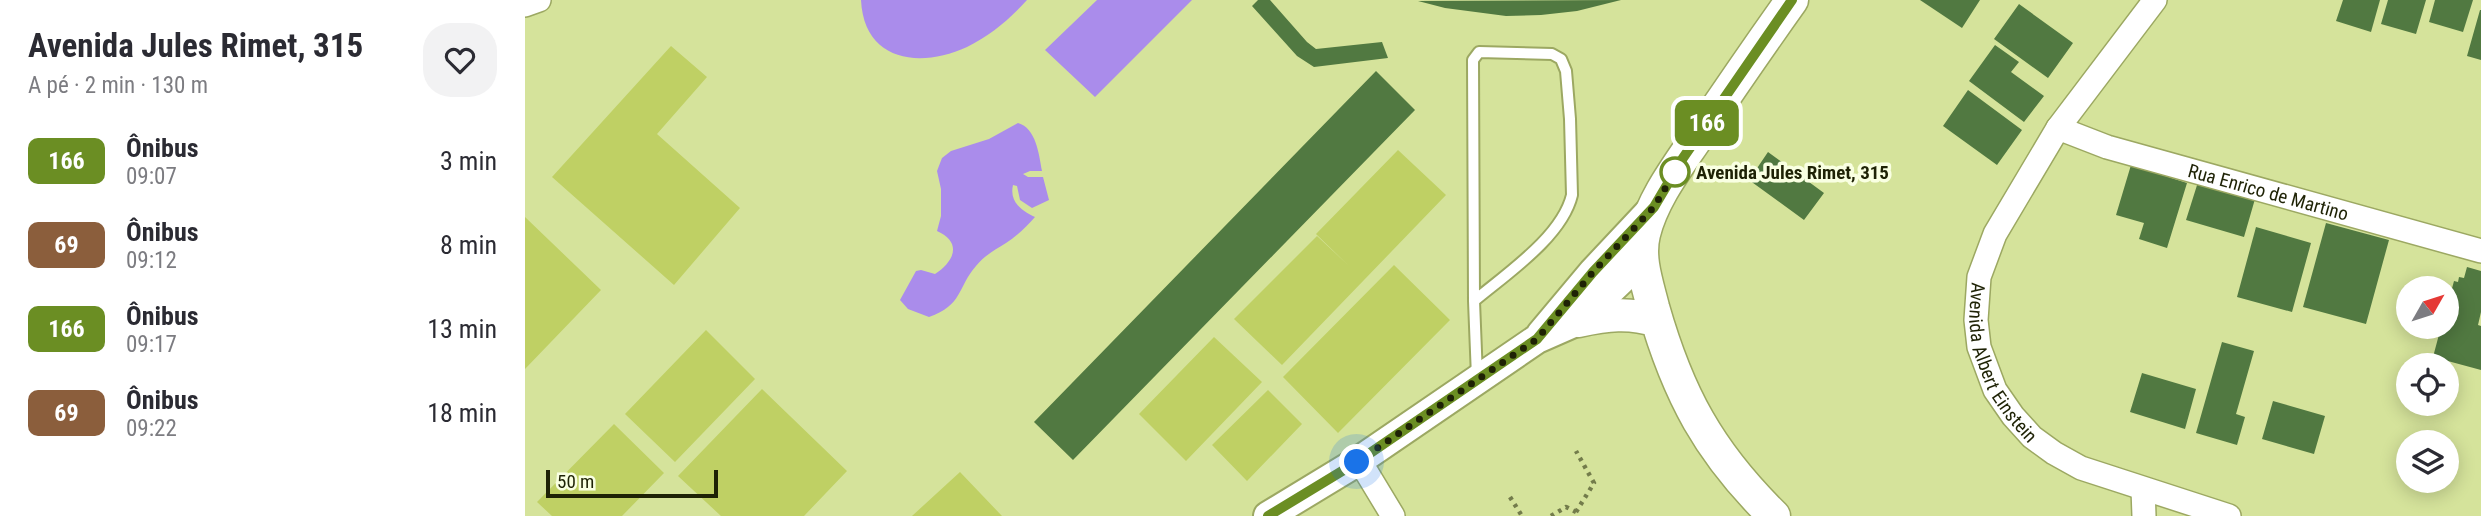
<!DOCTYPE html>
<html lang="pt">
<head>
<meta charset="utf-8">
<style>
	body { margin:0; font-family:"Roboto Condensed",sans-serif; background:#f2f2f3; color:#2b2b33; height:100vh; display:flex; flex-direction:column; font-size:26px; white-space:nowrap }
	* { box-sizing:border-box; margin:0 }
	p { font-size:23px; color:#7c7c81 }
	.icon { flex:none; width:38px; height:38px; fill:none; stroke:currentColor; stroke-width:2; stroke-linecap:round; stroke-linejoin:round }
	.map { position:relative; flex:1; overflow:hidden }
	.drawer { display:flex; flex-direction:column; background:#fff; width:525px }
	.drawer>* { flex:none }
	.badge { padding:0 14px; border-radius:10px; font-size:24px; line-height:46px }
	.needle { width:46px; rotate:51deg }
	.buttons { position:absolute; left:1871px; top:276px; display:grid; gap:14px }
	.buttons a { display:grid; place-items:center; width:63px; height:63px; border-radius:50%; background:#fff; box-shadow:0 4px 18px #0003; font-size:35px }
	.scale { position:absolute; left:21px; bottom:18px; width:172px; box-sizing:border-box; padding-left:7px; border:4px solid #1e2205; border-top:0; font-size:19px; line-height:24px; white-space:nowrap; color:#1e2205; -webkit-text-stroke:5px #f9ffe2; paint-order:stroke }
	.you { position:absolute; width:35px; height:35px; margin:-18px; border:5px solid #fff; border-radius:50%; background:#1a73e8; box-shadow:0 0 0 10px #1a73e833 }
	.map>.badge { position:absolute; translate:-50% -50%; box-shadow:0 0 0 4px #fff }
	.round { display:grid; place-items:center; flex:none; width:74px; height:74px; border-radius:28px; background:#f2f2f3 }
	.head { display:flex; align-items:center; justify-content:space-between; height:119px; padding:0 28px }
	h1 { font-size:33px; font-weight:700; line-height:52px }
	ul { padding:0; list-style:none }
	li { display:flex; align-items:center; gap:21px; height:84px; padding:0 28px }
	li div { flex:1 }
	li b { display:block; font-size:26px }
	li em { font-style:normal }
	li .badge { min-width:77px; font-weight:700; text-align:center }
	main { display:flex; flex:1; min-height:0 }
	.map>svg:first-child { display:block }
	.green { fill:#bfd064 }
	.water { fill:#aa8ceb }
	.building { fill:#517941 }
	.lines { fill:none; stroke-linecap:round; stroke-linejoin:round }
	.service-casing { stroke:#9ca862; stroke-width:14 }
	.minor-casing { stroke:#9ca862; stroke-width:26 }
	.tertiary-casing { stroke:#9ca862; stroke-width:32 }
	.secondary-casing { stroke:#9ca862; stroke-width:35 }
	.path { stroke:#737c4b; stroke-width:4.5; stroke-dasharray:3.5 5; stroke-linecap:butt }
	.service { stroke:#fff; stroke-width:10 }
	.minor { stroke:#fff; stroke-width:23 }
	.tertiary { stroke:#fff; stroke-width:28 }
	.secondary { stroke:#fff; stroke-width:32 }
	.line-casing { stroke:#fff; stroke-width:16 }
	.line { stroke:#6b8e23; stroke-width:10 }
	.walk { stroke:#1e2205; stroke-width:7; stroke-dasharray:0 12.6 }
	.stop-dot { fill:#fff; stroke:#6b8e23; stroke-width:3.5 }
	.labels { text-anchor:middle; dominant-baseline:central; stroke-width:7; stroke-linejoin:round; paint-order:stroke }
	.stop-label { font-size:19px; font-weight:bold; fill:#1e2205; stroke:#f9ffe2; text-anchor:start }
	.street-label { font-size:19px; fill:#1e2205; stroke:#f9ffe2 }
</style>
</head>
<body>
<main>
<section class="drawer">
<div class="head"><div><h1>Avenida Jules Rimet, 315</h1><p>A pé · 2 min · 130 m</p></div><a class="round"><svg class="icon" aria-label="heart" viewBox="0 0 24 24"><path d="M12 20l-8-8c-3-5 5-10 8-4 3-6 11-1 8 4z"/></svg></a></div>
<ul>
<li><span class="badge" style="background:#6b8e23;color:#fff">166</span><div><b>Ônibus</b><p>09:07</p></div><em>3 min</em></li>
<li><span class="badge" style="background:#8b5e3c;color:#fff">69</span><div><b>Ônibus</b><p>09:12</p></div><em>8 min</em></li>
<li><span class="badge" style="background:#6b8e23;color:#fff">166</span><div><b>Ônibus</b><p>09:17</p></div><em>13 min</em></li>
<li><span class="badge" style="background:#8b5e3c;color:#fff">69</span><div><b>Ônibus</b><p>09:22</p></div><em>18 min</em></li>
</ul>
</section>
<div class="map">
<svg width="1956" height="516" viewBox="0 0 1956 516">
	<rect width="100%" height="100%" fill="#d5e39b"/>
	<path class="green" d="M146 46 182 77 132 134 215 208 149 285 27 177Z
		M873 150 921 195 757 365 709 319 792 236 824 266 791 234Z
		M0 217 76 290 0 369Z
		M869 265 925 320 813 433 758 377Z
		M181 330 230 379 150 462 100 414Z
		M689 337 737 382 661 461 614 414Z
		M237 389 322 471 279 516H196L153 476Z
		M743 390 777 424 722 481 687 445Z
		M89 424 139 473 97 516H27L12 502Z
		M435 472 477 516H387Z"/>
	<path class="water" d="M336 0H502C485 19 465 36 442 47 394 69 339 61 336 0Z
		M572 0H667L570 97 520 50Z
		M493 123C511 128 514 154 517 171H505L498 174 503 177H518L524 200 507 208 495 200 492 186 488 185C484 202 497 211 510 217 502 226 492 236 481 243 470 250 460 255 451 266 432 288 438 305 404 317L383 309 375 300 391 271 396 270 410 274C430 261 437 242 412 231L416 216V189L412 171 417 158 426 151 464 139Z"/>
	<path class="building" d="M733 0H745L782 42 791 49 857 42 863 58 789 67 772 56 727 6Z
		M1096 0 1052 11 1016 15 981 16 920 8 893 1Z
		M1395 0H1455L1437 28Z
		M1818 0H1855L1846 32 1811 21Z
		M1863 0H1901L1891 34 1856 24Z
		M1910 0H1948L1938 32 1904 22Z
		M1494 4 1548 43 1523 78 1469 39Z
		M1955 10H1956V60L1942 56Z
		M1470 45 1494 62 1486 72 1519 96 1499 122 1444 81Z
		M851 71 890 110 548 460 509 422Z
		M1443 90 1497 130 1472 165 1418 126Z
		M1243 152 1299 193 1279 220 1224 180Z
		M1606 165 1662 183 1642 248 1614 239 1619 223 1591 215Z
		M1673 182 1730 199 1719 237 1661 220Z
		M1801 223 1864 240 1841 324 1778 307Z
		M1731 227 1786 243 1767 312 1712 297Z
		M1942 267 1956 271V312L1953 325 1956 326V370L1908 357 1916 327H1922V307L1929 281 1933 282 1934 277 1939 278Z
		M1697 342 1729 351 1711 414 1720 417 1712 445 1671 433Z
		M1617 373 1671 389 1660 429 1605 412Z
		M1748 401 1800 416 1789 454 1737 439Z"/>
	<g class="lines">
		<g class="service-casing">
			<path id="service" d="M949 301C981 274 1037 237 1047 195L1045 119 1041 71 1036 59 1027 54 954 52 948 60 949 301 952 377"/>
		</g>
		<g class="minor-casing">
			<g id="minor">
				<path id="s1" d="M1630 0 1533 128 1470 234 1454 277 1451 320 1454 347 1470 390 1488 416 1507 437 1529 453 1556 468 1704 516"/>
				<path d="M0 5 14 0"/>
				<path id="s2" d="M1533 128 1582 147 1956 251"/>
				<path d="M832 462 842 473 868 516"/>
				<path d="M1618 489 1619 516"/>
			</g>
		</g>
		<g class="tertiary-casing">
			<path id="tertiary" d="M1016 334 1068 272 1128 208
				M743 516 832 462 1012 339 1053 321 1117 260"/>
		</g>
		<g class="secondary-casing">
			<path id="secondary" d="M1053 321C1082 315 1104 312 1132 321
				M1249 516C1184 452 1153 395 1128 307 1122 283 1113 258 1119 234 1128 198 1153 166 1173 136 1204 90 1235 45 1267 0"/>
		</g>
		<path class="path" d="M985 497 997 516
			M1051 512 1069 483 1051 451
			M1026 516 1041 507 1051 512 1053 516"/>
		<use href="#service" class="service"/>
		<use href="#minor" class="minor"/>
		<use href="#tertiary" class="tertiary"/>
		<use href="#secondary" class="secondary"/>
	</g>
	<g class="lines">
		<g class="line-casing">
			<path id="line" d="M743 516 832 462 1012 339 1068 272 1129 207 1158 158 1267 0"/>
		</g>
		<use href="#line" class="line"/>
		<path class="walk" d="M832 462 1012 339 1068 272 1129 207 1150 172"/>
	</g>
	<circle class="stop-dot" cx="1150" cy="172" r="14"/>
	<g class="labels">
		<g class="stop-label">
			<text x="1171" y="172">Avenida Jules Rimet, 315</text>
		</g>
		<g class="street-label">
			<text stroke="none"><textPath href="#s2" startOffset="220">Rua Enrico de Martino</textPath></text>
			<text stroke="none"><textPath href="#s1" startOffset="422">Avenida Albert Einstein</textPath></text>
		</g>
	</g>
</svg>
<div class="buttons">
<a><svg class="needle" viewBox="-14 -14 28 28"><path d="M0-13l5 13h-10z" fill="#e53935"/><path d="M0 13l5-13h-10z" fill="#7c7c81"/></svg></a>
<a><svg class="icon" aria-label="locate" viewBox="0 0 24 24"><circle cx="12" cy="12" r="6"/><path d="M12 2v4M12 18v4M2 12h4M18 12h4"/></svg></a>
<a><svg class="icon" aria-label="layers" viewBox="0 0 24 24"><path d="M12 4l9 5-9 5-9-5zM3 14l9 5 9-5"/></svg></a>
</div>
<div class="scale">50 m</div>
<div class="you" style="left:832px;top:462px"></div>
<b class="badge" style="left:1182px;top:123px;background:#6b8e23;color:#fff">166</b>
</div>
</main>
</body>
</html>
